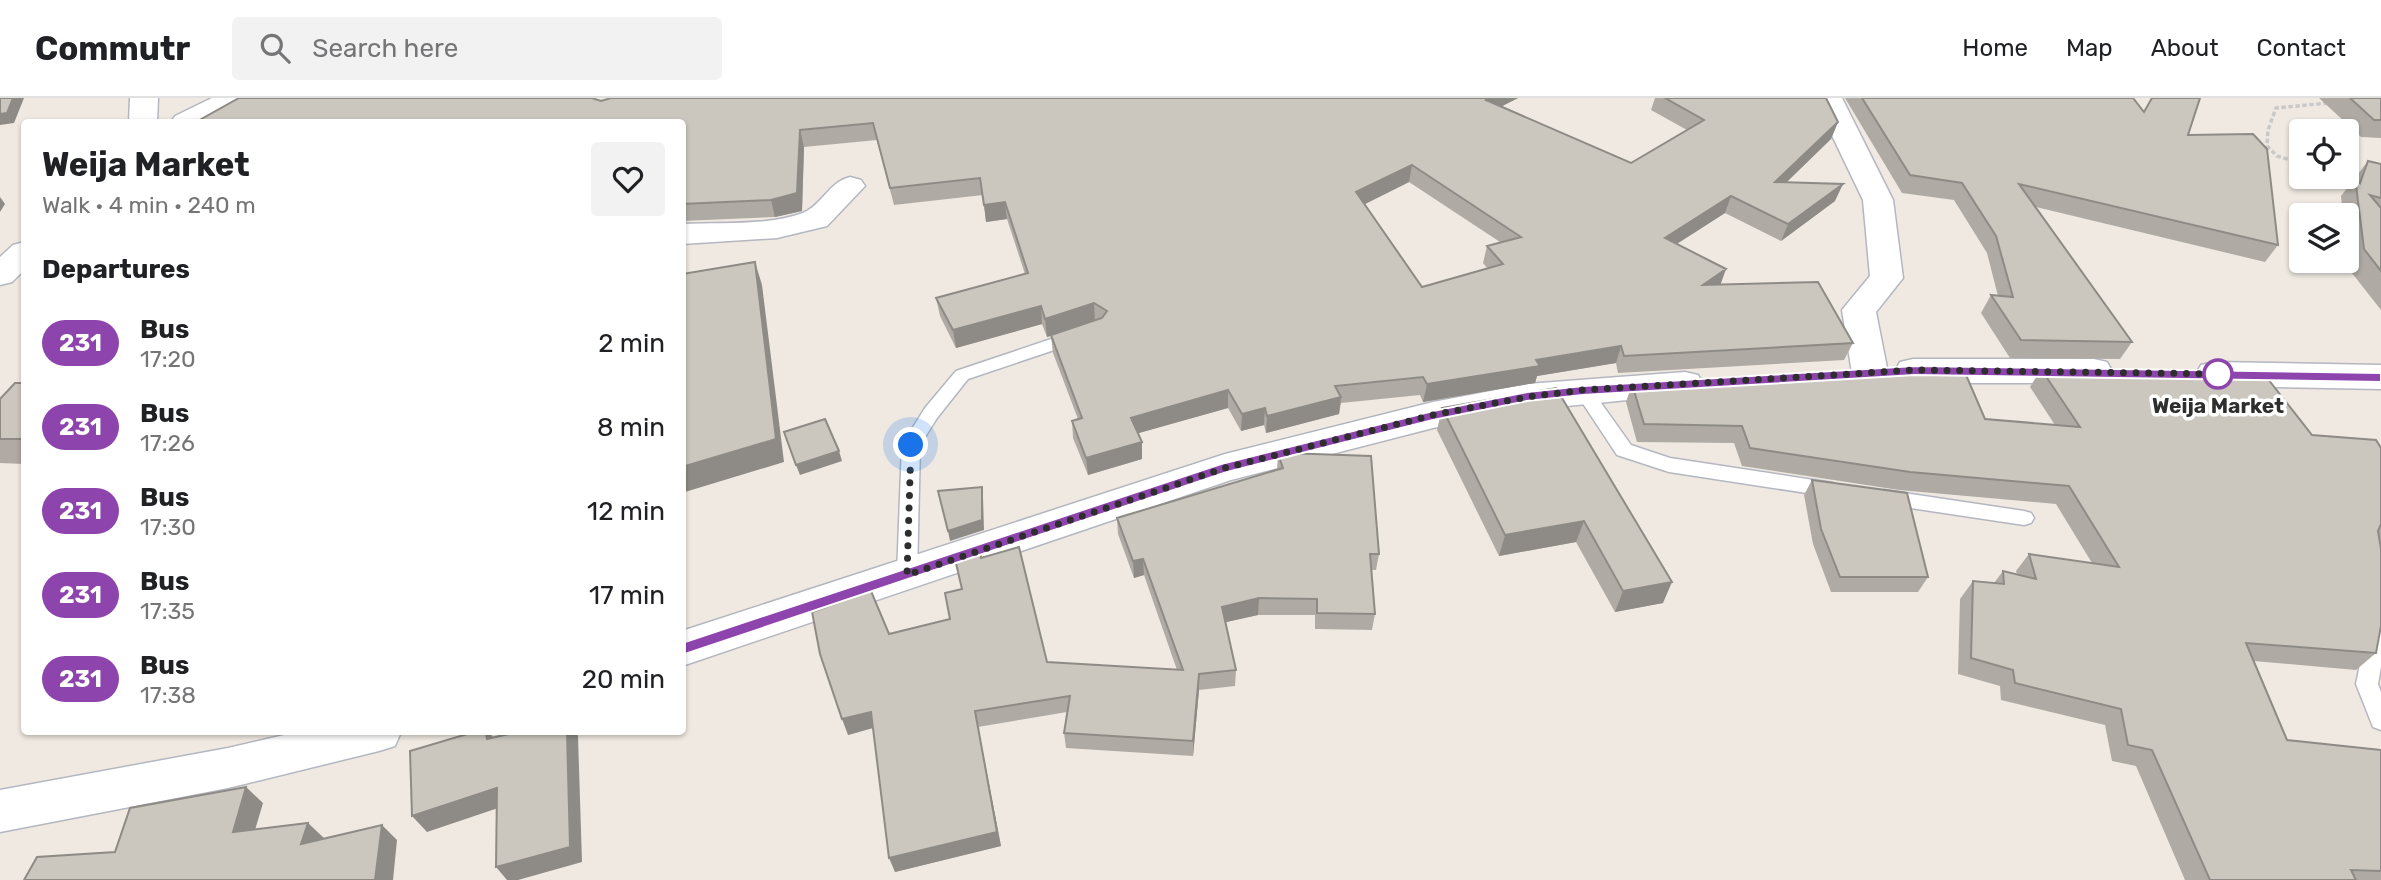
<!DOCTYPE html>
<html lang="en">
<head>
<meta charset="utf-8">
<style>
	body { margin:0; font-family:Rubik,sans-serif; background:#f2f2f2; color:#202124; height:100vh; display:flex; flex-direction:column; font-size:26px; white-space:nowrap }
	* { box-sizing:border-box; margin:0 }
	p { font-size:23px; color:#757577 }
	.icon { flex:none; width:38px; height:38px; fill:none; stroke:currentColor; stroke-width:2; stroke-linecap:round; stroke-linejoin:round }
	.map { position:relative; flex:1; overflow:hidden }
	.sheet { position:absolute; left:21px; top:21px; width:665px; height:616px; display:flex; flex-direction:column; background:#fff; border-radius:7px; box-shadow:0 2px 5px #0004 }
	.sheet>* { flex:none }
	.badge { padding:0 14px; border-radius:23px; font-size:24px; line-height:46px }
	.tools { position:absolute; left:2289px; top:21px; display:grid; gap:14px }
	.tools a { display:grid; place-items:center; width:70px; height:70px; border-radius:7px; background:#fff; box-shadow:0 2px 5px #0004; font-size:35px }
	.you { position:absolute; width:35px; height:35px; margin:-18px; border:5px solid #fff; border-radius:50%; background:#1a73e8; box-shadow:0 0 0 10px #1a73e833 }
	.map>.badge { position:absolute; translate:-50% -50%; box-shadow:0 0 0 4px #fff }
	h2 { padding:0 21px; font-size:26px; line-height:63px }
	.round { display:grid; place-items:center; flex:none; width:74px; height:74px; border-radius:7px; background:#f2f2f2 }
	.head { display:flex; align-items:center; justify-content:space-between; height:119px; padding:0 21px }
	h1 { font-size:33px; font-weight:700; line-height:52px }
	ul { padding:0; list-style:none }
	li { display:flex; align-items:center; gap:21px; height:84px; padding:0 21px }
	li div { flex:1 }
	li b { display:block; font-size:26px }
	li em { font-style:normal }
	li .badge { min-width:77px; font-weight:700; text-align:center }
	header { display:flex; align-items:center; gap:42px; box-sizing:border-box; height:98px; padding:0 35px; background:#fff; border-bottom:2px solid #e0e0e0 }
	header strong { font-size:33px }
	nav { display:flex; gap:38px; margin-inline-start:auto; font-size:24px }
	.search { width:490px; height:63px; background:#f2f2f2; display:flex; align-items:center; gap:18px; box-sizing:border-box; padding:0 24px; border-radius:7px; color:#757577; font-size:26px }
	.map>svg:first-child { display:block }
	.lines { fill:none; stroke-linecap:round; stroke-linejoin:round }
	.lane-casing { stroke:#b4b7c1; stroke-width:3 }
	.street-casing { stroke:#b4b7c1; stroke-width:3 }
	.secondary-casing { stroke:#b4b7c1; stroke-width:3 }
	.path { stroke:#c9c9c9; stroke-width:3.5; stroke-dasharray:4.5 2.5; stroke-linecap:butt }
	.lane { fill:#fff; fill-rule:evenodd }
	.street { fill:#fff; fill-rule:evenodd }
	.secondary { fill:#fff; fill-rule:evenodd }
	.wall { fill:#afaba4; fill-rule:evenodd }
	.shaded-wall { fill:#8e8b86 }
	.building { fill:#cbc7bf; stroke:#8e8b86; stroke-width:2; fill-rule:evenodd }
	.line { fill:#8e44ad; stroke:#fff; stroke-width:2 }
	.walk { stroke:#2e2e2e; stroke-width:7; stroke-dasharray:0 12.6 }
	.stop-dot { fill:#fff; stroke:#8e44ad; stroke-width:3.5 }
	.labels { text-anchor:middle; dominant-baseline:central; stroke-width:7; stroke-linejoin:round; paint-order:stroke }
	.stop-label { font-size:21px; font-weight:bold; fill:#2e2e2e; stroke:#fff }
</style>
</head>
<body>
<header>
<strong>Commutr</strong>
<div class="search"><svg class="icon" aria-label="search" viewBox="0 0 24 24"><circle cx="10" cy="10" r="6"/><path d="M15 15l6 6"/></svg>Search here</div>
<nav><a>Home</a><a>Map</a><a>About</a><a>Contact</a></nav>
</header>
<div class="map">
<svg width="2381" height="782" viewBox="0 0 2381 782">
	<rect width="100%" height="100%" fill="#efe9e1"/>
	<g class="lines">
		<g class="lane-casing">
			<path id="lane" d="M1075 233 1081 235 1084 239 1081 243 968 281 937 320 920 347 917 477 914 483H900L897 477 902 347 925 310 956 273Z
				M1583 286 1589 288 1631 347 1670 360 1833 385 1843 392 1833 399 1669 374 1617 357 1574 292Z
				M1884 392 2024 413 2031 415 2034 420 2031 425 2024 427 1884 406 1874 399Z
				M2381 505V569L2378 586 2381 594V632L2373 629 2356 586 2371 513 2374 507Z"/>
		</g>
		<g class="street-casing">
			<path id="street" d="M212 0H248C232 23 195 26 171 24L175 18Z
				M1814 0H1842L1893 102 1903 180 1876 214 1888 275 1883 284 1870 287 1857 284 1852 275 1842 212 1870 178 1863 102Z
				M850 79 861 82 865 88 827 128 777 140 682 146V126C720 124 767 128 803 115 822 107 829 84 850 79Z"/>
		</g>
		<g class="secondary-casing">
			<path id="secondary" d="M130 0H158L157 24H129Z
				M24 144V172L12 184 0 187V159L13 147Z
				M1913 261H2094L2107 264 2112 273 2107 282 2094 285H1913L1900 282 1895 273 1900 264Z
				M2214 264 2381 267V291L2214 288 2201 285 2196 276 2201 267Z
				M1685 274 1698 277 1703 286 1698 295 1527 312 1433 330 1231 382 682 568V533L1225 356 1433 304 1527 286Z
				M297 634H401L395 648 379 653 228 690 0 734V692L228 650Z"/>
		</g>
		<path class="path" d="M2301 65 2277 58 2267 48 2268 32 2276 10 2328 5
			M2347 72 2363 74"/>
		<use href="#lane" class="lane"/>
		<use href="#street" class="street"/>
		<use href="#secondary" class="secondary"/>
	</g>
	<path class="wall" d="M611 0H1518L1502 8 1631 65 1687 32 1651 12 1655 0H1826L1838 24 1831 41 1786 85 1835 103 1781 143 1725 115 1677 146 1720 187 1853 245 1844 262 1618 275 1616 265 1537 278 1535 285 1423 304 1420 297 1341 305 1339 316 1266 335 1264 327 1241 333 1228 310 1138 335 1142 361 1088 377 1073 340 1072 323 1078 321 1053 255 1051 238 1047 239 1042 226 956 250 940 218 936 200 1025 176 1007 121 986 124 983 97 894 107 877 42 804 49 802 113 775 119 682 123V24L601 3ZM1409 84 1500 144 1487 148 1483 165 1488 171 1422 189 1365 106Z
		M1845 0H2133L2144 14 2188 37 2278 147 2265 164 2036 109 2132 244 2120 261 2010 260 1981 215 1991 197 1998 198 1987 155 1954 102 1902 95Z
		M2319 0H2381V40L2361 39Z
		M2368 63 2381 66V212L2348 170 2347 154V117H2343L2341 98Z
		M2041 271 2312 337 2381 350V446H2380L2376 555 2356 572 2254 563 2287 642 2381 652V782H2185L2136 668 2112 663 2105 627 2001 602 2000 588 1958 576 1960 501 1973 483 1994 485 2003 473 2017 476 2016 473 2029 456 2092 465 2056 406 1899 392 1742 368 1734 345 1637 344 1626 304 1632 286 2055 327 2030 289Z
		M24 285V366L0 365V301Z
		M1556 290 1663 505 1615 514 1576 444 1499 458 1437 332 1442 310Z
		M1278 356 1379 456 1376 472H1371L1375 516 1372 532 1315 531V517H1258L1226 524 1236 572 1235 588 1199 592 1193 658 1066 650 1064 635 1067 614 978 629 1001 748 895 774 873 630 848 637 889 536 950 521 981 452 982 460 1047 564 1177 572 1144 477 1134 480 1118 436 1117 420 1277 372Z
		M1812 382 1928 479 1918 494H1831L1813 446 1804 397Z"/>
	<path class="shaded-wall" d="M13 0H24L14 25 0 27V16Z
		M1489 0H1518L1483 18 1486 2Z
		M1838 24 1831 41 1768 102 1775 84Z
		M800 32 804 49 802 113 775 119 771 102Z
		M1412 67 1409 84 1355 111 1356 94Z
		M1843 86 1835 103 1781 143 1788 126Z
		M1731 98 1725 115 1659 157 1665 140Z
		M0 99 5 106 0 114Z
		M1005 104 1007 121 986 124 984 107Z
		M755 164 762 187 784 364 685 394 682 388V369Z
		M1726 171 1720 188 1703 187Z
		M1094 205 1095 223 1047 239 1045 221Z
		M1041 208 1042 226 956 250 953 232Z
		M1621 248 1616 265 1537 278 1535 285 1423 304 1427 286 1536 262Z
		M1228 292V310L1132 337 1131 320Z
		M1341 299 1339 316 1266 335 1267 318Z
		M1265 310 1264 327 1241 333 1242 316Z
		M1142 344V361L1088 377 1086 360Z
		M839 353 842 363 800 377 796 367Z
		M982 389 983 399 984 432 950 443 948 433Z
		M1584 423 1576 444 1499 458 1505 437Z
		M1143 461 1144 477 1134 480 1133 463Z
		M1672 484 1663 505 1615 514 1623 493Z
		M1259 500 1258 517 1222 525V509Z
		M1199 576V592L1193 658V643Z
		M975 613 1001 748 895 774 889 760Z
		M871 614 876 629 848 637 842 621Z
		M486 634H489L499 647 487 641Z
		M567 634H575L578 638 582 764 518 782H507L496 769Z
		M246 689 263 705 250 749 233 734Z
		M497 690 510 706 427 734 412 718Z
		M308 725 325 741 301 746Z
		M382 727 397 742 393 782H375Z"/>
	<path class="building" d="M0 0H13L7 15 0 16Z
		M239 0H592L601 3 611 0H1489L1486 2 1631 65 1704 22 1665 0H1826L1838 24 1775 84 1843 86 1788 126 1731 98 1665 140 1726 171 1703 187 1818 184 1853 245 1624 258 1621 248 1536 262 1540 268 1427 286 1423 279 1335 288 1341 299 1267 318 1265 310 1242 316 1228 292 1131 320 1142 344 1086 360 1072 323 1082 320 1051 237 1102 220 1107 213 1094 205 1045 221 1041 208 953 232 936 200 1028 175 1005 104 984 107 980 80 890 90 873 25 800 32 797 95 771 102 682 106V24H196ZM1412 67 1521 139 1487 148 1503 166 1422 189 1356 94Z
		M1862 0H2133L2144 14 2152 0H2200L2188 37 2253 36 2267 51 2278 147 2019 86 2132 244 2021 242 1991 197 2013 199 1996 138 1962 85 1910 77Z
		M2350 0H2381V22H2374Z
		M2368 63 2381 66V100L2370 97 2381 110V173L2364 151 2355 79 2360 85Z
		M755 164 776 341 682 369V176Z
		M1925 270H1963L1985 321 2080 329 2041 271 2211 274 2264 276 2312 337 2376 342 2381 350V426L2378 433 2381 451V528L2376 555 2246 545 2287 642 2381 652V773L2351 772 2356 782H2210L2152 652 2128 647 2121 611 2015 585 2013 572 1971 560 1973 483 2004 486 2003 473 2036 481 2029 456 2119 469 2069 388 1910 374 1750 350 1742 328 1644 326 1632 286Z
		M15 285H24V341H0V301Z
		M1556 290 1672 484 1623 493 1584 423 1505 437 1442 310Z
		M825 321 839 353 796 367 784 334Z
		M1284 355 1371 358 1379 456H1370L1375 516 1317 515V501L1259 500 1222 509 1236 572 1199 576 1193 643 1064 635 1070 598 975 613 997 734 889 760 871 614 842 621 820 556 812 514 871 493 889 536 950 521 945 495 962 491 955 461 981 452V460L1019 449 1047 564 1183 572 1143 461 1133 463 1117 420 1283 370 1278 356Z
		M1812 382 1907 395 1928 479H1840L1821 431Z
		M982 389V422L948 433 938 393Z
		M474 634H486L487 641 517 634H567L570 749 496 769 497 690 412 718 410 653Z
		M246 689 233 734 308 725 301 746 382 727 375 782H24L37 759 115 754 130 710Z"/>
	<path class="line" d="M1915 268 2381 275V284L1915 277 1583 297 1527 303 1433 322 1227 374 682 557 675 551 682 545 1221 366 1433 313 1527 294 1583 288Z"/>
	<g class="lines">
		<path class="walk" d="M911 347 907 477 1225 370 1433 317 1527 299 1583 292 1915 272 2228 276H2218"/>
	</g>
	<circle class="stop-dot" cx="2218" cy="276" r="14"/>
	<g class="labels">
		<g class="stop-label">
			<text x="2218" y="307">Weija Market</text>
		</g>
	</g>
</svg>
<div class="tools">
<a><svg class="icon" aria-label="locate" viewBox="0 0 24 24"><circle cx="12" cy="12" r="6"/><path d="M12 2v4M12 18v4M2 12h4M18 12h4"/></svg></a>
<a><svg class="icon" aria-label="layers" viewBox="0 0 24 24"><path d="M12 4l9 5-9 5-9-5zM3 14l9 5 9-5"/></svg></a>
</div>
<div class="you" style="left:911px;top:347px"></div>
<section class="sheet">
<div class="head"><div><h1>Weija Market</h1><p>Walk · 4 min · 240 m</p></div><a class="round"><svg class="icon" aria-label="heart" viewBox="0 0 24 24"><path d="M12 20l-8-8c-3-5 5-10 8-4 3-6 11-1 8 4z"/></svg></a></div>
<h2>Departures</h2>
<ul>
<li><span class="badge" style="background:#8e44ad;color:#fff">231</span><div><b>Bus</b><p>17:20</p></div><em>2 min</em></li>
<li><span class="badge" style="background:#8e44ad;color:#fff">231</span><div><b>Bus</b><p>17:26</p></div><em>8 min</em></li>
<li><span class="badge" style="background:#8e44ad;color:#fff">231</span><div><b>Bus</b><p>17:30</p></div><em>12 min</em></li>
<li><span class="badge" style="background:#8e44ad;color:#fff">231</span><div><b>Bus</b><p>17:35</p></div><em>17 min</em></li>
<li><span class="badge" style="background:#8e44ad;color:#fff">231</span><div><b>Bus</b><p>17:38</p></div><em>20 min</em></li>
</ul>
</section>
</div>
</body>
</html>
